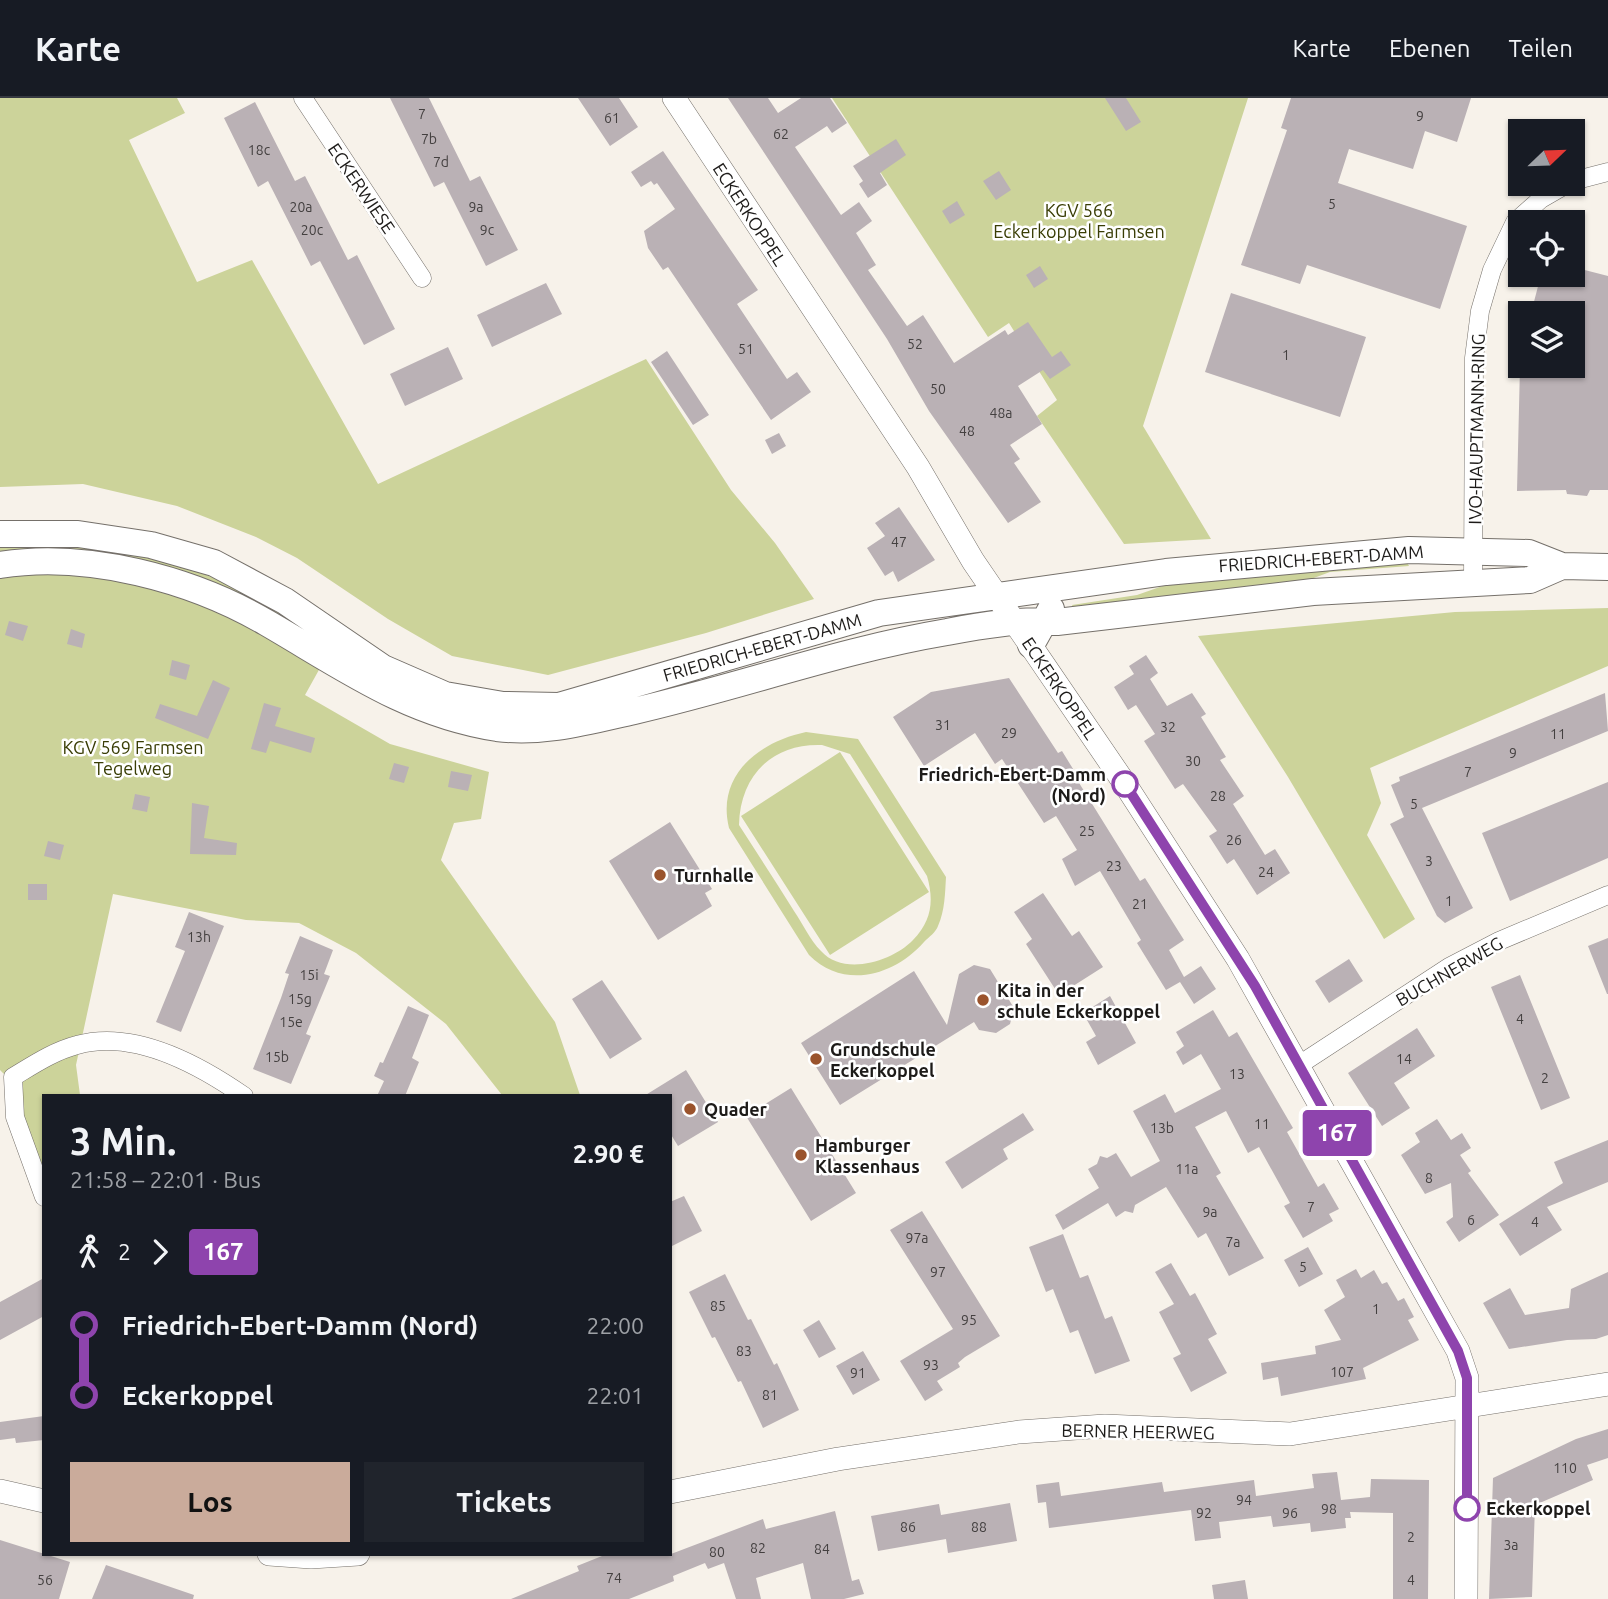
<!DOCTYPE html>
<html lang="de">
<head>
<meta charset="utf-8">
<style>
	body { margin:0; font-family:Ubuntu,sans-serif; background:#20242c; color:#f1f3f6; height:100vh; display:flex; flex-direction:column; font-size:26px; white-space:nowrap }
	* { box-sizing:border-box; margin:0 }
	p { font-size:23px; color:#9ea1a6 }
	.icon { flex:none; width:38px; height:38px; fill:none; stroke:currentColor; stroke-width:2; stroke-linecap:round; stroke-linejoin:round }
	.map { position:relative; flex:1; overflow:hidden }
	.sheet { position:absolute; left:42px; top:996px; width:630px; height:462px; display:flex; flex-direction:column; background:#171b24; border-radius:0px; box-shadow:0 2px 5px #0004 }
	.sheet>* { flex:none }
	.badge { padding:0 14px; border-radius:5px; font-size:24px; line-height:46px }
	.needle { width:46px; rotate:67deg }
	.controls { position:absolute; left:1508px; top:21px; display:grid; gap:14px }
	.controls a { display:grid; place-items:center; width:77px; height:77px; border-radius:0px; background:#171b24; box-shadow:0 2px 5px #0004; font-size:35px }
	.map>.badge { position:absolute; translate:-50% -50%; box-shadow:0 0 0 4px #fff }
	.legs { display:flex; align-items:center; gap:10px; height:77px; padding:0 28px; font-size:23px }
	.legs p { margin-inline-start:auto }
	.summary { display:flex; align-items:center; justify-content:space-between; height:119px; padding:0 28px }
	h1 { font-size:38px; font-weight:700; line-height:52px }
	.button { display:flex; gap:14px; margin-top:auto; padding:14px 28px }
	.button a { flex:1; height:80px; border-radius:0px; background:#caab9b; color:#111; font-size:28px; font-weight:700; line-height:80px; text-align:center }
	.button a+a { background:#20242c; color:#f1f3f6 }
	ul { padding:0 28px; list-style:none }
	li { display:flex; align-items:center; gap:24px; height:70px; font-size:26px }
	li i { display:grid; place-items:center; width:10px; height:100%; margin:0 9px; background:currentColor }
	li i::after { content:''; width:18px; height:18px; margin:-9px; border:5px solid; border-radius:50%; background:#171b24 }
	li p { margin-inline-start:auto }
	li:first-child i { background:linear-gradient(#0000 50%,currentColor 0) }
	li:last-child i { background:linear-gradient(currentColor 50%,#0000 0) }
	header { display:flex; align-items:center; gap:42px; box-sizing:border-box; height:98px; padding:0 35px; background:#171b24; border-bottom:2px solid #363941 }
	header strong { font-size:33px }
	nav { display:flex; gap:38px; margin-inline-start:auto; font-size:24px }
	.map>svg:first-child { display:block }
	.green { fill:#ccd39a; fill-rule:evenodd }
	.building { fill:#bab1b5 }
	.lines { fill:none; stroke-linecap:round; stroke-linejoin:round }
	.minor-casing { stroke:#75706a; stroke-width:19 }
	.tertiary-casing { stroke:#75706a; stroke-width:24 }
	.secondary-casing { stroke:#75706a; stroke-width:28 }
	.minor { stroke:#fff; stroke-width:18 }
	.tertiary { stroke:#fff; stroke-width:23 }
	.secondary { stroke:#fff; stroke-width:26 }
	.line-1-casing { stroke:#fff; stroke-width:16 }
	.line-1 { stroke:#8e44ad; stroke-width:10 }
	.stop-1-dot { fill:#fff; stroke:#8e44ad; stroke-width:3.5 }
	.poi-dot { fill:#9a532c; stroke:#fff; stroke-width:2.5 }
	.labels { text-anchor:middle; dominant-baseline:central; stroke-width:5; stroke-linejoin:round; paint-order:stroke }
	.number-label { font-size:14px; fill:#444040 }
	.street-label { font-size:18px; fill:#1d1b19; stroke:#fff }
	.park-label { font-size:18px; fill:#393d05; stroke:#fff }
	.stop-label { font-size:18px; font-weight:bold; fill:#1d1b19; stroke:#fff; text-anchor:end }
	.poi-label { font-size:18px; font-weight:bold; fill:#1d1b19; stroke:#fff; text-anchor:start }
</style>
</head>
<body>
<header>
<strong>Karte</strong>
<nav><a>Karte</a><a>Ebenen</a><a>Teilen</a></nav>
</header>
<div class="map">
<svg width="1608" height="1501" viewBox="0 0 1608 1501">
	<rect width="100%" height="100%" fill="#f7f2ea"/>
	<path class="green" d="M0 0H177L185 15 129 42 197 184 252 162 378 386 646 261 731 392 775 445 814 501 706 535 548 577 452 558 388 521 297 460 256 439 177 408 83 386 0 389Z
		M832 0H1248L1143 328 1211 441 1124 446 1037 318 1057 302 1009 225 988 239Z
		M21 447C108 446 189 462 265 504 299 522 330 548 362 569 426 609 505 625 580 612 604 608 628 598 652 592L654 599C600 613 548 625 492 620 407 613 346 557 275 516 191 468 96 451 0 457V450Z
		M1406 462 1409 468 1330 474 1303 484 1073 510 1072 507 1137 497 1177 483Z
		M24 474C62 476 99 478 136 485 202 498 265 534 320 570L305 597 390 646 489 674 481 721 454 725 441 762 555 924 580 997H502L446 926 356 855 299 825 246 822 113 796 76 967 80 997 44 998V1107L6 978 0 972V478Z
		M1608 510V568L1370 670 1381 705 1367 737 1415 821 1384 841 1288 679 1198 538 1455 514Z
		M806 634 858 641 946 779C945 795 945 812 938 828 936 834 929 839 924 844 894 878 844 892 809 857L729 730C716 677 759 644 806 634ZM822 647 850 656 927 778C934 802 932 823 913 842 893 863 844 879 821 853 810 842 803 826 794 813 776 784 757 755 739 727 740 678 772 645 822 647Z
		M840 654 929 794 830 857 741 718Z"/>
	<path class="building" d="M390 0H429L470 83 480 78 518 152 486 168 444 84 434 89Z
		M578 0H619L638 29 610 48Z
		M728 0H768L778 15 801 0H830L847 25 832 35 827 28 795 49 841 117 859 104 872 123 856 135 876 167 868 172 907 228 923 217 954 265 1005 232 1008 237 1028 224 1052 259 1061 253 1071 267 1050 281 1043 272 1018 288 1042 326 1010 347 1020 361 1014 365 1041 404 1008 425 929 313 887 241Z
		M1105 0H1126L1141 24 1126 33Z
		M1291 0H1471L1457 44 1425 33 1413 71 1349 51 1338 85 1467 128 1440 211 1307 167 1300 186 1241 167 1287 32 1281 30Z
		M255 4 295 83 305 78 348 162 357 157 395 231 364 247 320 163 311 168 268 83 258 89 224 20Z
		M896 41 906 57 880 75 887 87 868 100 859 86 863 83 853 68Z
		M663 53 758 192 737 206 787 281 797 274 811 294 771 322 668 169 663 172 648 150 644 133 675 111 657 85 654 87 651 83 641 89 631 74Z
		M999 73 1011 92 996 102 983 83Z
		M957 103 965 117 950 126 942 113Z
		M1040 168 1048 181 1034 190 1026 177Z
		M1573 169 1608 178V392H1590L1587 398 1567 396 1566 392 1517 393 1520 268H1573V215H1531L1541 177H1573Z
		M546 185 562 216 492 249 477 217Z
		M1231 195 1366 239 1340 319 1205 274Z
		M448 249 463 281 405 308 390 276Z
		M667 253 709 317 693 327 651 264Z
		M779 335 786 348 772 356 765 342Z
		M899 409 935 462 898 484 893 473 885 478 867 450 885 438 875 425Z
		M9 523 28 528 23 543 5 537Z
		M71 531 85 536 82 550 67 546Z
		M1146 557 1158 575 1150 581 1167 608 1192 595 1206 616 1201 619 1226 659 1220 662 1244 698 1233 706 1265 757 1275 751 1290 775 1257 797 1234 761 1227 766 1209 738 1217 733 1183 686 1175 691 1144 643 1155 636 1136 607 1128 612 1114 589 1134 576 1129 568Z
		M172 562 190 567 186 582 169 577Z
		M1009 580 1058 655 1062 653 1078 679 1076 680 1140 783 1145 780 1184 842 1169 852 1184 879 1201 868 1216 891 1194 906 1180 884 1166 892 1137 845 1141 842 1100 773 1075 788 1062 761 1077 752 1056 718 1044 725 1002 661 995 666 975 635 924 668 893 619 931 594Z
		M213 582 230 590 208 641 155 620 160 606 197 618Z
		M1605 595 1608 633 1422 710 1473 810 1445 825 1437 818 1390 726 1404 719 1391 687 1400 683 1399 679Z
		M264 605 281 610 275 628 315 640 311 655 270 643 266 655 251 651Z
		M394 665 409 669 404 685 389 681Z
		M451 673 472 677 468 693 448 689Z
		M1608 684V760L1510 803 1482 735Z
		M135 696 150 699 147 714 132 711Z
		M192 705 209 708 204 740 237 745 236 757 190 756Z
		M670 724 712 791 705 795 712 808 658 842 609 763Z
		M48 743 64 747 60 762 44 758Z
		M28 786H47V802H28Z
		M1043 795 1072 838 1079 833 1103 869 1059 897 1026 846 1032 841 1014 814Z
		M189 814 224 828 181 934 156 924 185 853 175 849Z
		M300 838 333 852 324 876 330 878 306 936 311 938 291 986 253 971 281 900 289 876 285 875Z
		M1608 840V896H1607L1588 848Z
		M1349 861 1363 883 1329 905 1315 883Z
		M974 867 990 871 1014 910 1010 926 996 935 979 932 974 924 840 1007 801 945 914 873 947 927 959 876Z
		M1520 877 1570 1000 1541 1012 1491 889Z
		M602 882 642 941 610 961 572 901Z
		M1110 898 1136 945 1098 967 1086 944 1096 938 1083 915Z
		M408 908 429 917 412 960 419 964 405 998H377L384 983 374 978 380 964 383 965Z
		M1213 912 1229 939 1237 934 1293 1030 1287 1034 1318 1089 1324 1085 1339 1111 1329 1116 1333 1123 1303 1140 1284 1108 1290 1105 1259 1049 1248 1055 1226 1013 1195 1029 1221 1075 1216 1078 1264 1160 1229 1178 1206 1135 1198 1140 1166 1089 1135 1107 1133 1115 1125 1113 1116 1119 1108 1105 1063 1132 1055 1117 1099 1090 1088 1071 1097 1066 1100 1058 1107 1060 1116 1055 1131 1079 1160 1063 1133 1013 1165 996 1175 1015 1221 991 1201 956 1183 967 1176 954 1184 948 1176 934Z
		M1417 930 1435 958 1394 985 1410 1010 1382 1028 1348 975Z
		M686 972 718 1024 678 1048 670 1035V998H644Z
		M791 990 856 1095 811 1123 746 1018Z
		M1023 1015 1034 1032 1003 1051 1008 1061 962 1091 945 1064Z
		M1437 1021 1451 1042 1462 1035 1471 1050 1460 1057 1471 1073 1468 1075 1499 1117 1459 1144 1446 1124 1453 1119 1451 1085 1425 1096 1401 1057 1420 1044 1415 1035Z
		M1608 1042V1084L1547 1109 1562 1132 1520 1158 1499 1126 1563 1085 1554 1064Z
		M684 1098 702 1133 670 1149V1104Z
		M922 1113 1000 1238 965 1259 958 1265 960 1269 937 1283 943 1292 925 1303 900 1263 953 1231 890 1132Z
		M1063 1136 1080 1180 1088 1177 1105 1221 1112 1218 1130 1263 1095 1276 1078 1232 1070 1235 1053 1191 1046 1194 1029 1149Z
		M1308 1149 1323 1176 1299 1189 1284 1162Z
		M1171 1165 1190 1198 1195 1195 1217 1236 1208 1241 1227 1275 1191 1294 1173 1260 1181 1256 1159 1214 1174 1206 1155 1174Z
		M1356 1171 1361 1180 1374 1172 1382 1186 1387 1184 1398 1203 1404 1200 1414 1219 1408 1222 1419 1242 1363 1270 1366 1281 1281 1298 1278 1279 1263 1282 1261 1265 1316 1256 1315 1248 1341 1242 1324 1212 1345 1199 1336 1182Z
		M1608 1174V1237L1596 1241 1567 1242 1509 1251 1483 1205 1510 1190 1525 1217 1569 1210 1571 1191Z
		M725 1176 748 1222 751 1221 774 1267 777 1265 799 1312 763 1330 741 1283 738 1284 715 1239 712 1240 689 1194Z
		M44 1180V1218L0 1242V1204Z
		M819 1222 836 1251 819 1260 803 1232Z
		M863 1253 880 1282 853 1297 836 1268Z
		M44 1318V1342L16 1345 15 1340 0 1342V1324Z
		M1608 1331V1360L1587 1367 1593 1382 1535 1407 1532 1499 1489 1501 1493 1380 1576 1341Z
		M1337 1374 1341 1402 1370 1399 1371 1381 1429 1382 1428 1501H1393V1415L1350 1414 1351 1420H1345L1346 1430 1311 1434 1310 1425 1273 1429 1271 1418 1219 1424 1221 1440 1195 1443 1191 1412 1049 1430 1046 1404 1038 1405 1036 1387 1059 1384 1061 1398 1162 1384 1164 1394 1254 1382 1256 1398 1314 1390 1312 1376Z
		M1010 1405 1017 1443 948 1455 946 1441 878 1453 871 1418 939 1406 941 1417Z
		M835 1413 852 1483 859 1481 864 1496 844 1501H811L803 1465 756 1480 761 1501H736L724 1465 708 1471 705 1465 673 1478 674 1483 629 1501H511L579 1473 577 1468 607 1456H671L763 1421 766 1431Z
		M0 1442 70 1464 59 1501H0Z
		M106 1467 194 1497 193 1501H92Z
		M1245 1482 1248 1501H1214L1212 1487Z"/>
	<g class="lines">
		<g class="minor-casing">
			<path id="minor" d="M303 0 422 180
				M1573 83 1608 74
				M1473 484 1474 260 1480 213 1492 172 1515 124 1541 101 1567 86
				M1299 967 1449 869 1499 843 1608 797
				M44 1099 15 1019 13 979C33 967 54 953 77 947 133 931 198 966 244 998"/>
		</g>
		<g class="tertiary-casing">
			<path id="tertiary" d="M674 0 918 369 973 463 1123 683 1238 861 1458 1253 1467 1280 1466 1501
				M0 1393 44 1403
				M670 1394 838 1361 1019 1334 1105 1328 1290 1336 1608 1286
				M269 1456 311 1459 358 1456"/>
		</g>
		<g class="secondary-casing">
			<path id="secondary" d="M0 436H78L151 447 214 465 285 503 383 570 445 597 503 607 559 608 879 515 1166 474 1409 452 1529 455 1562 468 1608 469
				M0 467C87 453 192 481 267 525 343 569 407 616 497 630 544 636 589 623 634 613 739 589 840 552 947 534 983 527 1020 521 1057 524L1313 494 1530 482 1562 468
				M1031 547 1051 511"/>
		</g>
		<use href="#minor" class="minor"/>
		<use href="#tertiary" class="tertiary"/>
		<use href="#secondary" class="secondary"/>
	</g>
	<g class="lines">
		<g class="line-1-casing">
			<path id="line-1" d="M1125 686 1255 888 1458 1253 1467 1280V1410"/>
		</g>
		<use href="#line-1" class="line-1"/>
	</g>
	<g class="stop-1-dot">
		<circle cx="1125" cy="686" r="12"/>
		<circle cx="1467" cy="1410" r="12"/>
	</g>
	<g class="poi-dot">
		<circle cx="660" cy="777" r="7"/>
		<circle cx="983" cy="902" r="7"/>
		<circle cx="816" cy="961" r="7"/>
		<circle cx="690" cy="1011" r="7"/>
		<circle cx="801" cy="1057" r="7"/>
	</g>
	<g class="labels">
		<g class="number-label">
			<text x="422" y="16">7</text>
			<text x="1420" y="18">9</text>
			<text x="612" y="20">61</text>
			<text x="781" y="36">62</text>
			<text x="429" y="41">7b</text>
			<text x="259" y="52">18c</text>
			<text x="441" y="64">7d</text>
			<text x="1332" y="106">5</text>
			<text x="301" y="109">20a</text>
			<text x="476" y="109">9a</text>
			<text x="312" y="132">20c</text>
			<text x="487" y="132">9c</text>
			<text x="915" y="246">52</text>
			<text x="746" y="251">51</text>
			<text x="1286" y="257">1</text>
			<text x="938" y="291">50</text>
			<text x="1001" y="315">48a</text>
			<text x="967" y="333">48</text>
			<text x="899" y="444">47</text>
			<text x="943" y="627">31</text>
			<text x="1168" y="629">32</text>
			<text x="1009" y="635">29</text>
			<text x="1558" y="636">11</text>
			<text x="1513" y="655">9</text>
			<text x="1193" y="663">30</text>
			<text x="1468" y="674">7</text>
			<text x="1218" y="698">28</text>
			<text x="1414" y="706">5</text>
			<text x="1087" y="733">25</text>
			<text x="1234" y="742">26</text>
			<text x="1429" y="763">3</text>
			<text x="1114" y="768">23</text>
			<text x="1266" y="774">24</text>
			<text x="1449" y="803">1</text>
			<text x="1140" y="806">21</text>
			<text x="199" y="839">13h</text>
			<text x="309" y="877">15i</text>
			<text x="300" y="901">15g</text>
			<text x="1520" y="921">4</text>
			<text x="291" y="924">15e</text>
			<text x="277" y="959">15b</text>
			<text x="1404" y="961">14</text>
			<text x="1237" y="976">13</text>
			<text x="1545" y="980">2</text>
			<text x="1262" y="1026">11</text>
			<text x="1162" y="1030">13b</text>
			<text x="1187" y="1071">11a</text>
			<text x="1429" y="1080">8</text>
			<text x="1311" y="1109">7</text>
			<text x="1210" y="1114">9a</text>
			<text x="1471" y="1122">6</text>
			<text x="1535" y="1124">4</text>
			<text x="917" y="1140">97a</text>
			<text x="1233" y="1144">7a</text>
			<text x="1303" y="1169">5</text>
			<text x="938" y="1174">97</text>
			<text x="718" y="1208">85</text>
			<text x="1376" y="1211">1</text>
			<text x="969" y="1222">95</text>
			<text x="744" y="1253">83</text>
			<text x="931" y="1267">93</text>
			<text x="1342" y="1274">107</text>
			<text x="858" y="1275">91</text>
			<text x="770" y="1297">81</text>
			<text x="1565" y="1370">110</text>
			<text x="1244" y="1402">94</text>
			<text x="1329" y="1411">98</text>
			<text x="1204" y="1415">92</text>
			<text x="1290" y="1415">96</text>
			<text x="908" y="1429">86</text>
			<text x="979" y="1429">88</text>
			<text x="1411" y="1439">2</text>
			<text x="1511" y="1447">3a</text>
			<text x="758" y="1450">82</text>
			<text x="822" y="1451">84</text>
			<text x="717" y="1454">80</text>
			<text x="614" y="1480">74</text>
			<text x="45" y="1482">56</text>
			<text x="1411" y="1482">4</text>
		</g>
		<g class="street-label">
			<text transform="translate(362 90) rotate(56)">ECKERWIESE</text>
			<text transform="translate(750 116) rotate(57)">ECKERKOPPEL</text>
			<text transform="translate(1476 331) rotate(-89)">IVO-HAUPTMANN-RING</text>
			<text transform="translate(1321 460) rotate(-4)">FRIEDRICH-EBERT-DAMM</text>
			<text transform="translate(762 549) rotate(-16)">FRIEDRICH-EBERT-DAMM</text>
			<text transform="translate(1060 590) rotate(56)">ECKERKOPPEL</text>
			<text transform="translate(1449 873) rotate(-30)">BUCHNERWEG</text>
			<text transform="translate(1138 1333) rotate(1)">BERNER HEERWEG</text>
		</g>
		<g class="park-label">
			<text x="1079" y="112">KGV 566<tspan x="1079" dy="21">Eckerkoppel Farmsen</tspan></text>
			<text x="133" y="649">KGV 569 Farmsen<tspan x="133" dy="21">Tegelweg</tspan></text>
		</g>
		<g class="stop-label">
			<text x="1106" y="676">Friedrich-Ebert-Damm<tspan x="1106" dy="21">(Nord)</tspan></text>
			<text x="1486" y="1410" text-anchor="start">Eckerkoppel</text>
		</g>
		<g class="poi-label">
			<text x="674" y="777">Turnhalle</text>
			<text x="997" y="892">Kita in der<tspan x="997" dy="21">schule Eckerkoppel</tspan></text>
			<text x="830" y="951">Grundschule<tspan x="830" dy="21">Eckerkoppel</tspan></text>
			<text x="704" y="1011">Quader</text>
			<text x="815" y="1047">Hamburger<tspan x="815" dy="21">Klassenhaus</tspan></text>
		</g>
	</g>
</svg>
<div class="controls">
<a><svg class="needle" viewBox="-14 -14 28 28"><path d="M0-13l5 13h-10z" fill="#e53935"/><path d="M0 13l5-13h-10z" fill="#9ea1a6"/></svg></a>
<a><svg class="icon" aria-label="locate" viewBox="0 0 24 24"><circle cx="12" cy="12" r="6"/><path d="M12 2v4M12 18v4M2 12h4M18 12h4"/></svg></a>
<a><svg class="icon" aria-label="layers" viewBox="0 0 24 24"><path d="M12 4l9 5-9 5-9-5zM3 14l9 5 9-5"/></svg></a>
</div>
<b class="badge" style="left:1337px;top:1035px;background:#8e44ad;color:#fff">167</b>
<section class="sheet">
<div class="summary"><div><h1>3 Min.</h1><p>21:58 – 22:01 · Bus</p></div><b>2.90 €</b></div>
<div class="legs"><svg class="icon" aria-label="walk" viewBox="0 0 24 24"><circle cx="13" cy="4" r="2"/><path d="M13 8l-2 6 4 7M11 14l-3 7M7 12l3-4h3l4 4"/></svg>2<svg class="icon" aria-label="forward" viewBox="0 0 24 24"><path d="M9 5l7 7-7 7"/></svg><b class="badge" style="background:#8e44ad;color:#fff">167</b></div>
<ul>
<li><i style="color:#8e44ad"></i><b>Friedrich-Ebert-Damm (Nord)</b><p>22:00</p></li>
<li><i style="color:#8e44ad"></i><b>Eckerkoppel</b><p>22:01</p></li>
</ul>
<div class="button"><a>Los</a><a>Tickets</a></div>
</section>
</div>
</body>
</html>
